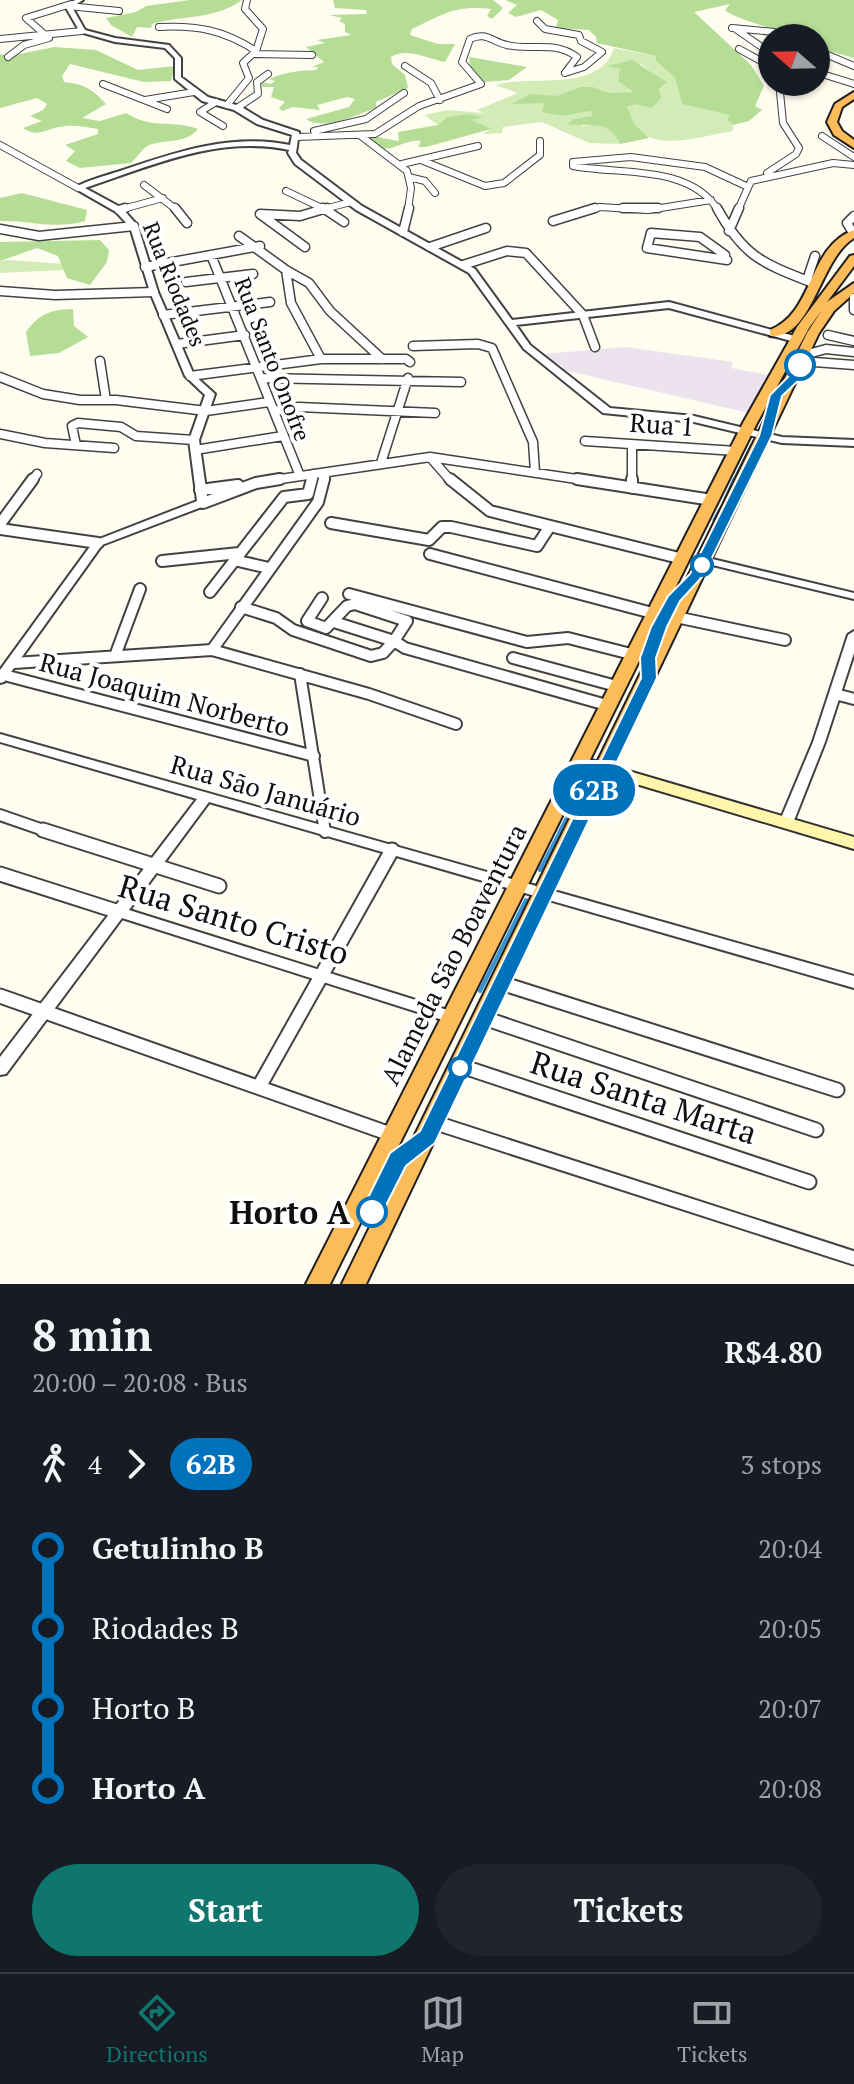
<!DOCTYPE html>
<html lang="en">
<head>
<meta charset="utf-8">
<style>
	body { margin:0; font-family:"PT Serif",serif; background:#20242c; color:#f1f3f6; height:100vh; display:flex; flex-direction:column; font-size:30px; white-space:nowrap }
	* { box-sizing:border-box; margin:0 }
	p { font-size:26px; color:#9ea1a6 }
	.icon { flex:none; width:44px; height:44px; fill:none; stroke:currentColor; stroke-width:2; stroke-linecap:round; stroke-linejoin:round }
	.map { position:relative; height:1284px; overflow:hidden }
	.drawer { display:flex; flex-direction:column; background:#171b24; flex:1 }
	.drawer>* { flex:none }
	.badge { padding:0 16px; border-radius:26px; font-size:28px; line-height:52px }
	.needle { width:52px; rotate:290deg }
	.buttons { position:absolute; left:758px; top:24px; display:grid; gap:16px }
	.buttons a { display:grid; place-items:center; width:72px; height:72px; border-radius:50%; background:#171b24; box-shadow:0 2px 6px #0004; font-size:40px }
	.map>.badge { position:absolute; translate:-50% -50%; box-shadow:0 0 0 4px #fff }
	.legs { display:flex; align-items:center; gap:12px; height:88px; padding:0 32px; font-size:26px }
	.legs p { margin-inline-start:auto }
	.summary { display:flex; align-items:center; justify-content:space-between; height:136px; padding:0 32px }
	h1 { font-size:44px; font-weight:700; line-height:60px }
	.button { display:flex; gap:16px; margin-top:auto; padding:16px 32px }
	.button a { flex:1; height:92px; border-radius:48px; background:#0f766e; color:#fff; font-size:32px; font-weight:700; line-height:92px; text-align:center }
	.button a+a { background:#20242c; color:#f1f3f6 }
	ul { padding:0 32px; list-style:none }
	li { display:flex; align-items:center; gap:28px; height:80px; font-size:30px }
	li i { display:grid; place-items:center; width:12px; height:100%; margin:0 10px; background:currentColor }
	li i::after { content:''; width:20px; height:20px; margin:-10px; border:6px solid; border-radius:50%; background:#171b24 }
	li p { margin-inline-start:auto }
	li:first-child i { background:linear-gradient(#0000 50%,currentColor 0) }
	li:last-child i { background:linear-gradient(currentColor 50%,#0000 0) }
	.tab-bar { display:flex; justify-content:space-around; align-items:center; height:112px; border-top:2px solid #363941; background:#171b24; font-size:22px; color:#9ea1a6 }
	.tab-bar a { display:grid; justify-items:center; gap:4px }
	.tab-bar .current { color:#0f766e }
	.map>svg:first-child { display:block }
	.industrial { fill:#ece3ee }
	.green { fill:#d3ecb7 }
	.forest { fill:#b6dd96 }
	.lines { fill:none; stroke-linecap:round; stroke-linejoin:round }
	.stream-far2 { stroke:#3595d4; stroke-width:2 }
	.stream-far1 { stroke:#3595d4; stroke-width:3 }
	.stream { stroke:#3595d4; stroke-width:4 }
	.minor-far3-casing { stroke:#424242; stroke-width:8 }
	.minor-far2-casing { stroke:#424242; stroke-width:11 }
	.minor-far1-casing { stroke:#424242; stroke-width:14 }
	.minor-casing { stroke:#424242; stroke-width:17 }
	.tertiary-casing { stroke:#424242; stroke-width:4 }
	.secondary-casing { stroke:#313131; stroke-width:4 }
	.trunk-casing { stroke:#202020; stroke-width:4 }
	.minor-far3 { stroke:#fff; stroke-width:6 }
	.minor-far2 { stroke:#fff; stroke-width:8 }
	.minor-far1 { stroke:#fff; stroke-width:10 }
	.minor { stroke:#fff; stroke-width:13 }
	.tertiary { fill:#fff; fill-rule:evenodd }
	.secondary { fill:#fff5ab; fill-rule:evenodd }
	.trunk { fill:#fdbc5a; fill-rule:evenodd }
	.line-1 { fill:#0072bc; stroke:#fff; stroke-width:2 }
	.stop-1-dot { fill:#fff; stroke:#0072bc; stroke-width:4 }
	.labels { text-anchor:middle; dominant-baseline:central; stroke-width:8; stroke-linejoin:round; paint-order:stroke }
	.far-street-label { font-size:22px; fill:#0f0f0f; stroke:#fff }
	.street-label { font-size:26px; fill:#0f0f0f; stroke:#fff }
	.near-street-label { font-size:32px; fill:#0f0f0f; stroke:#fff }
	.near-stop-label { font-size:32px; font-weight:bold; fill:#0f0f0f; stroke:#fff; text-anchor:end }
</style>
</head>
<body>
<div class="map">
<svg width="854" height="1284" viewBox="0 0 854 1284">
	<rect width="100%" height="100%" fill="#fffcf0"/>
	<path class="industrial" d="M626 347 733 362 731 368 769 375 749 413 563 370 562 365 551 362 542 354Z"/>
	<path class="green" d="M614 48 656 56V61L675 78 682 104 731 115 727 120 733 125V131C699 136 638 160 627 107L659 89 656 76 641 64 621 70 618 81 636 92 609 93 593 87H580L556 96 527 98 514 103 546 102 541 111 562 116 591 111 594 116 574 119 582 126 605 124 614 131 620 144 589 143 542 122 503 127 502 133 482 134 490 130 477 126 467 114 447 117 438 125 424 115 448 110 484 113 477 110 518 93 495 85C532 74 599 94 614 48Z
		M9 260 64 264 65 270 0 273V261Z"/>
	<path class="forest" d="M190 0H242C214 20 182 15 152 24L151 28 137 27 132 37 111 25 106 18 136 12 146 6Z
		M333 0H493L503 8 492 19 487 16 491 9C455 5 444 14 412 29L410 35 438 44H455L445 62C428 59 407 47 391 57L392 64 405 75 408 88 376 102V108C358 114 323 132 306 119L349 107 355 99 347 97 317 105 320 110 293 107 282 111 279 108 285 102 271 97 274 87H262V82L271 84 275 81 269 79C282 73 301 70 316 70L318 67H312L324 62 306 47 325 43 317 40 351 35 345 32V24L339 21 342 18 329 15 367 14 366 10 335 8Z
		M505 0H854V58L816 47V38C803 38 733 19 725 10L730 4 694 12 751 65 764 86 755 106 762 110 749 121 733 125 727 120 730 115 682 104 675 78 656 61V56L597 43 596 37 589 30 556 28 558 20 541 10 516 17 508 13 517 5Z
		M54 47 96 50 138 70 175 66 171 81 144 82 70 64 62 76 64 82C85 84 92 89 106 104L82 118 100 121 126 113C153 130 170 119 198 129 186 144 166 139 149 145 143 147 137 158 131 163L80 168 66 161 75 151 65 145 98 134V129C86 127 72 124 60 127 46 129 37 138 23 128L42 121 30 116 43 110 47 104 37 98 0 108V54L10 56Z
		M469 57 527 67 509 80 484 82 470 67Z
		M632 60 667 82 659 89 661 98 652 108 635 104 627 107 634 124 649 138 620 144C608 118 592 128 567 124L574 119 593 116 591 111 562 116 541 112 545 103 511 104 531 94 556 96 580 87H593L609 93 634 92 618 81 620 69 608 66Z
		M467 114 483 117 472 120 491 129 426 147H418L421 141C399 139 390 159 370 141V136L399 141 398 132 438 125 447 117Z
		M22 193 87 210 85 221C54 230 31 220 0 221V198Z
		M100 240 109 250 107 262 90 285 67 278 58 256 37 248 0 261V242Z
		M73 309 74 326 88 337 59 353 30 356 26 332C40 313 50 310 73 309Z"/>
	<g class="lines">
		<path class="stream-far2" d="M759 430 764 419
			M733 481 751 445"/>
		<path class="stream-far1" d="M725 499 734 479
			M714 520 720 509
			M559 832 590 772"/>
		<path class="stream" d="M540 870 561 830
			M480 991 526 900"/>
		<g class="minor-far3-casing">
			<path id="minor-far3" d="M68 6 119 11
				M159 27C197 25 224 30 256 51
				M732 28 774 32 784 38
				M737 30 772 54
				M43 33 26 18 71 4
				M0 39 82 31
				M739 49 772 67
				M816 50 854 66
				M253 54 312 55
				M8 57 24 45 49 38
				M405 66 431 83 440 100
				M816 72 854 84
				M103 84 167 109
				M145 100 194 92
				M216 102 200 112 223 126
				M227 105 249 78 243 63 256 51 263 29 245 9 247 0
				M237 108 258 94 257 82 268 74
				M314 131 366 119 404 93
				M361 136 407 171 411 188 408 210
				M822 136 854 157
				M297 137 375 134 419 106 481 84 462 62 470 39C486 31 492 42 507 45 532 51 554 40 577 57L565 73 584 67 602 52 581 41 579 35 545 29 537 21
				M0 145 78 188
				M421 160 485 186 504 183 540 155V141
				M573 162V166C620 175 689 164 718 210
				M573 162 631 157 705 167 746 186
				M402 164 478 146
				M767 173 796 154 799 148 783 123 779 82
				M409 177 425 181 435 193
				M144 185 177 210
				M286 191 326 210
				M119 210 163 198
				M320 210 351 202
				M588 210 600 207 648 210 711 200
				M738 210 751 181 833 163 854 165"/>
		</g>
		<g class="minor-far2-casing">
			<path id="minor-far2" d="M175 208 187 223
				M323 208 344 222
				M623 208H658
				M717 208C744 257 762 263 813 283
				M119 210 125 208
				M553 221 595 208
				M0 229 39 236 134 226
				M729 231 739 208
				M403 232 409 208
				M853 233 847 223 854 216
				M239 236 286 270 291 303 321 359
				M305 247 260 214 300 216 327 208
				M430 247 486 228
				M211 255 300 476
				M725 255 700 237 651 233 647 248 727 260
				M463 265 507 251 526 253 583 315 595 347
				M145 267 260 246
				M286 270 309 283 330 311 382 359
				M807 280 815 256
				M186 282 253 274
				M0 291 55 295 154 292
				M854 298V310
				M163 315 270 302
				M828 335 854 341
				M177 344 245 335
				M413 346 478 344 492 348 533 442 535 472
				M804 355 826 349 854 352
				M100 361 106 400
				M801 361 854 365
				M190 376 321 359H406L410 362
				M0 377 43 394 80 400H116L206 411 269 402
				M262 378 461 382
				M274 411 299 407 435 413
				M0 434 45 443 114 448
				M585 441 736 451
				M76 445 72 426 78 423 121 427 136 436 194 440
				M632 445V481
				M195 450 283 436
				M430 457 451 481
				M381 463 408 378
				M32 481 37 474
				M267 481 430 457 590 481
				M311 481 313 474
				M324 481 326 473"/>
		</g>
		<g class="minor-far1-casing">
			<path id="minor-far1" d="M450 479 490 511 683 559
				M577 479 712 500
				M632 479V488
				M200 490 238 485
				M203 503 256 483 280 479
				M331 523 429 540 442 527H451L537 546 550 526
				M0 524 33 479
				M0 529 98 543
				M430 554 656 614
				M234 560 269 568
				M162 561 239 553
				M210 592 284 497 308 494 312 479
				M349 594 527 642 568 638 635 655
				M322 598 307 621 326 628 347 606 355 604 407 621 394 641 334 622
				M241 607 276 618 293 630 371 656 383 653 394 641 405 648 610 706
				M676 617 785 640
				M212 650 318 502 324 479
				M115 656 140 589
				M513 658 620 687
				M14 663 212 650 369 694 456 724
				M300 674 325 832
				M4 675 314 756
				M835 694 854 699
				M0 815 49 832"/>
		</g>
		<g class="minor-casing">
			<path id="minor" d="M43 830 219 886
				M0 874 119 912
				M501 983 837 1090
				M0 996 393 1135
				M484 1018 816 1130
				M461 1066 809 1182
				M260 1085 392 850
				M433 1122 854 1258"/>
		</g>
		<g class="tertiary-casing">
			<path id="tertiary" d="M75 0H83L72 7 85 30 115 38 169 45 181 58V77L208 97 240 106 263 120 299 132 296 153 301 160 362 206 475 269 512 320 669 302 798 337 800 339 795 342 669 308 516 325 530 345 610 408 694 416 782 437 854 440V446L782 443 694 422 603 413 524 349 469 273 356 210 295 164 288 153 289 150C218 135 151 166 85 188L122 208 138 226 158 292 194 375 215 394 199 440 208 503 207 505 102 545 4 682 0 683V670L94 541 197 501 189 440 205 395 185 376 150 292 130 227 116 212 74 188C87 180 105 176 120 171 176 152 231 133 290 145L292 135 257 124 234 110 202 101 175 79V58L165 48 115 42 80 32 65 6Z
				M704 557 854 593V599L700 562 698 560 700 558Z
				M854 631V653L825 742 793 823 791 826H781L779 823 813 742 848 635Z
				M0 734 854 976V988L209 802 129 910 457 1013 460 1017 457 1021 452 1023 122 918 6 1074 0 1075V1057L197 799 0 742Z"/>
		</g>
		<g class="secondary-casing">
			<path id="secondary" d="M581 757 854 837V849L576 766 573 762 576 758Z"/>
		</g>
		<g class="trunk-casing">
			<path id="trunk" d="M854 92V99L842 107 837 122 842 131 854 140V148L834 135 827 122 835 104Z
				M854 230V238C819 259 813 340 770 336V330C815 312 807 247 854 230Z
				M854 255V266L827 302 854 283V293L834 311 819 333 366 1284H342L807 333 822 310 809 328 757 423 330 1284H306L743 423 797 327 850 256Z"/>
		</g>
		<use href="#minor-far3" class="minor-far3"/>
		<use href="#minor-far2" class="minor-far2"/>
		<use href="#minor-far1" class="minor-far1"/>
		<use href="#minor" class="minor"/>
		<use href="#tertiary" class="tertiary"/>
		<use href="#secondary" class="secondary"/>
		<use href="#trunk" class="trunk"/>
	</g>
	<path class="line-1" d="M795 363 806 365 799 380 782 396 772 436 703 576 680 601 667 627 656 658 657 678 435 1143 406 1166 379 1219 372 1221 364 1219 361 1212 390 1153 420 1131 641 678 640 658 651 627 668 596 690 574 759 436 770 395 789 376Z"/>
	<g class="stop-1-dot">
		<circle cx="800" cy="365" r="14"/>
		<circle cx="702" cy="565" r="10"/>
		<circle cx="460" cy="1068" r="10"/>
		<circle cx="372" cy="1212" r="14"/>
	</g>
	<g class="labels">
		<g class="far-street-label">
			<text transform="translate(175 284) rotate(68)">Rua Riodades</text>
			<text transform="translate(273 359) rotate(69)">Rua Santo Onofre</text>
		</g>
		<g class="street-label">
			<text transform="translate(662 424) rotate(4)">Rua 1</text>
			<text transform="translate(165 694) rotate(15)">Rua Joaquim Norberto</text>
			<text transform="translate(266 790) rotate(16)">Rua São Januário</text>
			<text transform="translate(453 954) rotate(-63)">Alameda São Boaventura</text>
		</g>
		<g class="near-street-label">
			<text transform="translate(234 919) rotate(17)">Rua Santo Cristo</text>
			<text transform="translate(644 1097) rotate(18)">Rua Santa Marta</text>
		</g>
		<g class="near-stop-label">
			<text x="350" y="1212">Horto A</text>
		</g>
	</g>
</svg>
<div class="buttons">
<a><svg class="needle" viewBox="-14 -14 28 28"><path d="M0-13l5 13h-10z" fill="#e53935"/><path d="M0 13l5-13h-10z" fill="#9ea1a6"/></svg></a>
</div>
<b class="badge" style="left:594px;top:790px;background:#0072bc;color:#fff">62B</b>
</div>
<section class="drawer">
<div class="summary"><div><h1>8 min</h1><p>20:00 – 20:08 · Bus</p></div><b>R$4.80</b></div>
<div class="legs"><svg class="icon" aria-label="walk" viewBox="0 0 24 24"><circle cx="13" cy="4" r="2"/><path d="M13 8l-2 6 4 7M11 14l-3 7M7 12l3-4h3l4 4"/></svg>4<svg class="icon" aria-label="forward" viewBox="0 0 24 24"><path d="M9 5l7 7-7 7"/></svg><b class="badge" style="background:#0072bc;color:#fff">62B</b><p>3 stops</p></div>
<ul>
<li><i style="color:#0072bc"></i><b>Getulinho B</b><p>20:04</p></li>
<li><i style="color:#0072bc"></i><span>Riodades B</span><p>20:05</p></li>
<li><i style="color:#0072bc"></i><span>Horto B</span><p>20:07</p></li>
<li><i style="color:#0072bc"></i><b>Horto A</b><p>20:08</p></li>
</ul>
<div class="button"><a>Start</a><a>Tickets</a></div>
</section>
<nav class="tab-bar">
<a class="current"><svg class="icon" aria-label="directions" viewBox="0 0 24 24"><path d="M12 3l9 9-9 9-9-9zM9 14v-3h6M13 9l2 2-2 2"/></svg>Directions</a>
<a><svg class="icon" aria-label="map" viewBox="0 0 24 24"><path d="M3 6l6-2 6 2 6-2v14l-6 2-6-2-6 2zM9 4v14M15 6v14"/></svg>Map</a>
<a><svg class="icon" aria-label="tickets" viewBox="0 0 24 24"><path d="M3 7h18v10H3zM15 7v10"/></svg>Tickets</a>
</nav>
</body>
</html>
